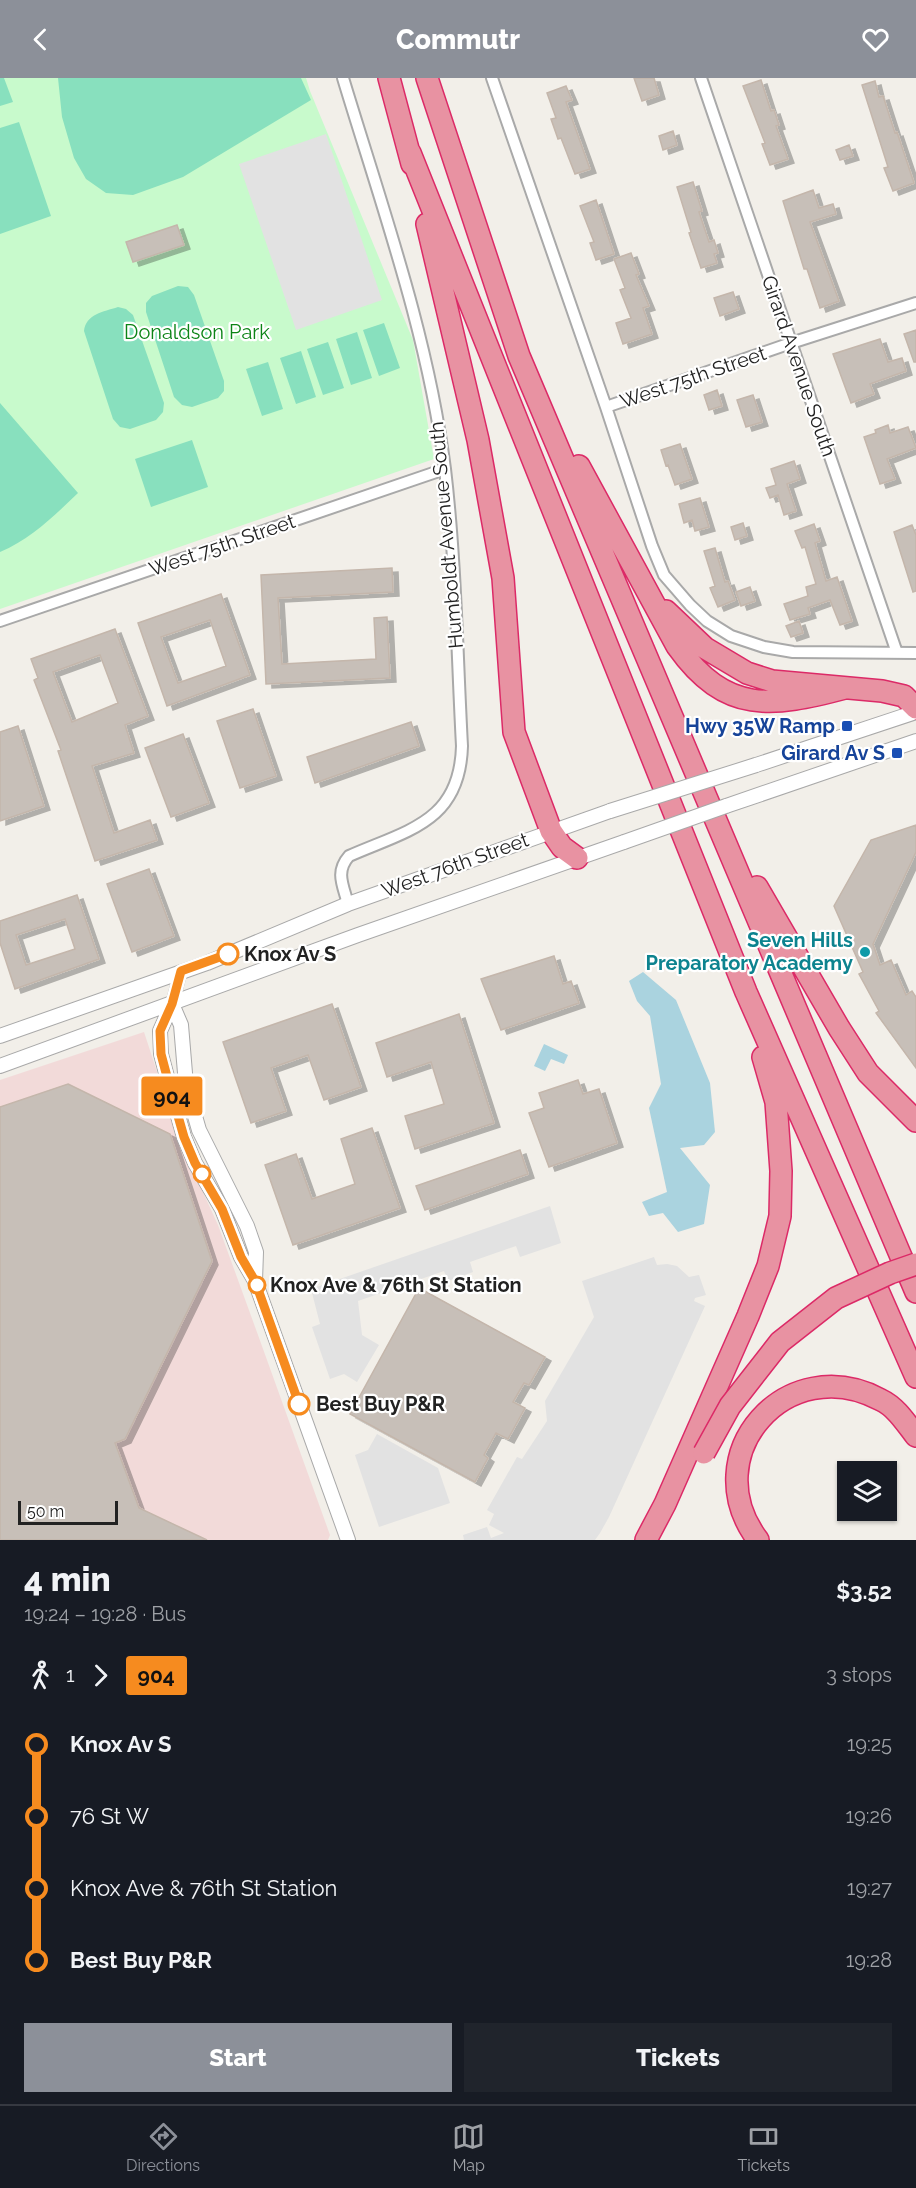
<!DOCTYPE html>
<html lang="en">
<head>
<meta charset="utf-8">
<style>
	body { margin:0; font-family:Raleway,sans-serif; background:#20242c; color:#f1f3f6; height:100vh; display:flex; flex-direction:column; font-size:22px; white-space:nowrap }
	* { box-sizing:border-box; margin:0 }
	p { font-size:20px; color:#9ea1a6 }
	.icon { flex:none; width:33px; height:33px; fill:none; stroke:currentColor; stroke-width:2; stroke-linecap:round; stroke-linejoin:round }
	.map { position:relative; height:1462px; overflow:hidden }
	.drawer { display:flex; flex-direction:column; background:#171b24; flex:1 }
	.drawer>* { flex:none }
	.badge { padding:0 12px; border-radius:4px; font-size:21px; line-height:39px }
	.fabs { position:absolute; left:837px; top:1383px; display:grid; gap:12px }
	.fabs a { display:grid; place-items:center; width:60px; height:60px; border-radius:0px; background:#171b24; box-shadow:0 2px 4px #0004; font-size:30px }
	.scale { position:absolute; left:18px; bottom:15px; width:100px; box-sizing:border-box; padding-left:6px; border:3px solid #222; border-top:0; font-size:16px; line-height:21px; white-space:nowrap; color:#222; -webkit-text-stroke:4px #fff; paint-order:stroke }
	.map>.badge { position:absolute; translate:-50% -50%; box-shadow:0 0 0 3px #fff }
	.legs { display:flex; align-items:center; gap:9px; height:66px; padding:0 24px; font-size:20px }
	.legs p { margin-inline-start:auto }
	.head { display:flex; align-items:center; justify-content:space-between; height:102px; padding:0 24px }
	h1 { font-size:33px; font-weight:800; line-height:45px }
	.cta { display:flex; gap:12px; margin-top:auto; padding:12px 24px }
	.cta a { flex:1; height:69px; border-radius:0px; background:#8c9099; color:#fff; font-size:24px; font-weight:800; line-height:69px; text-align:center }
	.cta a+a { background:#20242c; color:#f1f3f6 }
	ul { padding:0 24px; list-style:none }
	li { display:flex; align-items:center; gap:21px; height:72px; font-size:22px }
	li i { display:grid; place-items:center; width:9px; height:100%; margin:0 8px; background:currentColor }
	li i::after { content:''; width:15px; height:15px; margin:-8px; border:4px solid; border-radius:50%; background:#171b24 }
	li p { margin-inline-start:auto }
	li:first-child i { background:linear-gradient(#0000 50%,currentColor 0) }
	li:last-child i { background:linear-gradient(currentColor 50%,#0000 0) }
	header { display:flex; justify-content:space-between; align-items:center; height:78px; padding:0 24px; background:#8c9099; color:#fff; font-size:27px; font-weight:800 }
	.menu { display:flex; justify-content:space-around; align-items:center; height:84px; border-top:2px solid #363941; background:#171b24; font-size:16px; color:#9ea1a6 }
	.menu a { display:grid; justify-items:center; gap:3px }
	.menu .active { color:#8c9099 }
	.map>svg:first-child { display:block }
	.commercial { fill:#f2dad9 }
	.park { fill:#c8facc }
	.pitch { fill:#88e0be }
	.parking { fill:#e2e2e2 }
	.water { fill:#aad3df }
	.building { fill:#c7bfb8; stroke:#c4b6ab; stroke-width:1.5; fill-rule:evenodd; filter:url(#shadow) }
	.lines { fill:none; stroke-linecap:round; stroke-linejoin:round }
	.minor-casing { stroke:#a9a9a9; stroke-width:14 }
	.tertiary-casing { stroke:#a9a9a9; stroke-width:16 }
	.motorway-casing { stroke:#dc2a67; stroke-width:24 }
	.minor { stroke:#fff; stroke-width:10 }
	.tertiary { stroke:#fff; stroke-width:14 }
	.motorway { stroke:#e892a2; stroke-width:21 }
	.tertiary-bridge-casing { stroke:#a9a9a9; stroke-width:16; stroke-linecap:butt }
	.motorway-bridge-casing { stroke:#dc2a67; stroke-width:24; stroke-linecap:butt }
	.tertiary-bridge { stroke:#fff; stroke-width:14 }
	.motorway-bridge { stroke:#e892a2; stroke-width:21 }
	.line-1-casing { stroke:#fff; stroke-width:14 }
	.line-1 { stroke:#f68b1f; stroke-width:9 }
	.transit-dot { fill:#1a4fb4; stroke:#fff; stroke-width:2 }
	.culture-dot { fill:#0f9aa8; stroke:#fff; stroke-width:2 }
	.stop-1-dot { fill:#fff; stroke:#f68b1f; stroke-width:3 }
	.labels { text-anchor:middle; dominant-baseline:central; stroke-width:4.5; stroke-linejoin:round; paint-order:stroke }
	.park-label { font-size:20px; fill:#0c8416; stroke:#fff }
	.street-label { font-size:20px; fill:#222; stroke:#fff }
	.transit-label { font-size:20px; font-weight:bold; fill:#164399; stroke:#fff; text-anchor:end }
	.culture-label { font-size:20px; font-weight:bold; fill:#0d838f; stroke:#fff; text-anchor:end }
	.stop-label { font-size:20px; font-weight:bold; fill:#222; stroke:#fff; text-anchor:start }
</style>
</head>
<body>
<header><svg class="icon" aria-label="back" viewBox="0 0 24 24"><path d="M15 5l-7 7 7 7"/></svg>Commutr<svg class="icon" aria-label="heart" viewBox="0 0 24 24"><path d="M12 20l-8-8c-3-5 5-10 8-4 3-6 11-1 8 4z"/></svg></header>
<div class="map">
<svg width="916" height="1462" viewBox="0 0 916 1462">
	<defs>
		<filter id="shadow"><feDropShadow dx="6" dy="4" stdDeviation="0" flood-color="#0004"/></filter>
	</defs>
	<rect width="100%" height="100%" fill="#f2efe9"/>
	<path class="commercial" d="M144 954 180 1064 218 1147 258 1257 330 1457 328 1462H0V1002Z"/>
	<path class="park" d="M0 0H306L310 13 413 262 434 381 0 531Z"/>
	<path class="pitch" d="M0 0H4L13 24 0 28Z
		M58 0H301L311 22 183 99 133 117 106 115 86 101 74 80 62 39Z
		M19 44 51 138 0 156V50Z
		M178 208 188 209 194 217 224 303V313L218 320 192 329 182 327 174 319 146 234V225L152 218Z
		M118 229 126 231 133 237 164 325 163 334 156 342 130 351 120 349 113 341 84 253C86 236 103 234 118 229Z
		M384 245 400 290 379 298 363 252Z
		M357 254 372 300 351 307 336 261Z
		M328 264 344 310 323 317 307 271Z
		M301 273 316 319 296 326 280 280Z
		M268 284 283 331 262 338 246 291Z
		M0 325 78 415C54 438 31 461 0 474Z
		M192 362 208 409 151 429 135 381Z"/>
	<path class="parking" d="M326 56 382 222 296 252 239 86Z
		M550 1128 561 1165 520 1179 516 1168 470 1184 473 1194 448 1203 444 1193 358 1223 362 1257 379 1267 357 1304 344 1296 330 1301 312 1249 320 1246 311 1211Z
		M654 1179 657 1187 667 1186 677 1188 689 1199 699 1197 706 1217 695 1220 694 1223 705 1228 609 1439 600 1455 595 1462H464L463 1457 487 1449 491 1460 504 1455 489 1447 494 1436 487 1432 517 1379 522 1381 547 1343 545 1323 594 1239 582 1203Z
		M377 1356 438 1390 450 1425 379 1449 355 1377 368 1372Z"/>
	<path class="water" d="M643 894 676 922 710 1005 715 1054 704 1067 680 1070 710 1107 704 1146 678 1154 663 1135 649 1138 642 1124 667 1114 649 1030 661 1006 650 938 637 923 629 903Z
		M544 966 568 977 564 986 551 981 545 993 534 988Z"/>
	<path class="building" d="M634 0H654L659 17 642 23Z
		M761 2 771 33 774 32 779 47 776 48 788 81 770 87 762 66 765 65 743 8Z
		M875 3 879 19 883 18 895 55 897 54 914 105 893 113 884 90 888 89 862 7Z
		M566 8 572 22 566 24 590 91 575 96 561 60 558 61 551 41 556 40 547 15Z
		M673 53 677 67 663 72 659 58Z
		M849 67 853 78 840 82 836 72Z
		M693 104 702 133 699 134 709 164 714 162 718 175 714 176 717 185 701 190 689 155 691 154 677 109Z
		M813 112 819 130 833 126 836 136 810 144 839 223 820 230 807 191H804L783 123Z
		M596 122 614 176 596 182 590 165 594 164 580 128Z
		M177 147 184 167 133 184 126 164Z
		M631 175 639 196 636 197 649 228 643 230 652 256 623 266 616 245 631 240 620 212 625 210 614 181Z
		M733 214 739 231 720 238 714 220Z
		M916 252V284H914L904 256Z
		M880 261 888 284 902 280 906 293 870 306 874 316 851 325 833 276Z
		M717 312 722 328 709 332 704 317Z
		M753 317 762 344 746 349 737 322Z
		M888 347 890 355 908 349 916 370 887 381 895 401 880 406 864 359 876 355 875 352Z
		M680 366 692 401 675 407 668 387 666 388 661 372Z
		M794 383 800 401 787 406 796 433 784 437 778 417 770 420 766 410 776 407 771 391Z
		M700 420 709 449 695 453 692 442 684 445 679 426Z
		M743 445 747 458 735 462 731 449Z
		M814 446 820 463 815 465 826 503 837 499 852 543 840 547 830 522 808 530 810 536 790 542 784 526 808 518 806 509 816 506 805 469 802 470 795 453Z
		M912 447 916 457V513L913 514 894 454Z
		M715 470 725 504 728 503 735 522 718 529 710 510 715 508 704 473Z
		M392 490 393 514 278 520 282 586 376 581 374 540 387 539 390 600 266 606 261 497Z
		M750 509 755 523 741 528 736 514Z
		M221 516 250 597 167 628 138 545ZM210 542 226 588 178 605 161 559Z
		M799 543 803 555 791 559 786 548Z
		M115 551 148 638 125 647 134 675 92 688 114 755 150 742 157 762 95 783 58 673 61 672 34 602 38 600 31 581ZM100 577 118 625 72 644 53 594Z
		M253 631 276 698 240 710 217 643Z
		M411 644 419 668 315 705 307 679Z
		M18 648 44 728 0 743V654Z
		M183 656 209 725 171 739 145 670Z
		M916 747V774L873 866 880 887 891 882 906 917 912 913 916 919V990L876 935 879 933 859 896 863 894 834 828 871 762Z
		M149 791 174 858 132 874 107 806Z
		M77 817 99 881 15 911 0 865V843ZM65 841 75 871 26 887 16 857Z
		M554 878 563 906 571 903 579 925 501 952 481 901Z
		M332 926 361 1009 324 1022 308 977 271 990 286 1033 251 1045 223 964Z
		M459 936 494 1045 415 1071 405 1038 444 1026 431 984 387 999 376 965Z
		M578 1002 583 1016 599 1011 617 1065 549 1089 529 1035 544 1030 539 1015Z
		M68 1006 170 1056 212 1183 125 1361 115 1365 139 1430 207 1462H0V1029Z
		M372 1050 400 1130 293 1167 265 1087 296 1076 312 1121 355 1106 341 1061Z
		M520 1072 528 1096 425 1132 416 1108Z
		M419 1210 545 1279 529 1307 524 1305 513 1324 525 1330 508 1361 496 1355 484 1377 488 1380 475 1404 350 1336Z"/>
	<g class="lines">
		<g class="minor-casing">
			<path id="minor" d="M343 0C382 129 428 257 445 391 456 483 457 576 462 668 460 744 408 752 349 778 335 794 343 807 348 826
				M492 0 606 329 652 468 664 497 690 527 707 543 731 558 764 569 793 574 916 575
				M701 0 897 575
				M606 329 791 265 916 225
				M0 543 445 391
				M172 926 181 893"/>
		</g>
		<g class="tertiary-casing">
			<path id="tertiary" d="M756 687 916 634
				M726 728 916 663
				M172 926 160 953 161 976 170 1010 184 1059 195 1085 222 1131 241 1179 255 1203 348 1462
				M172 926 181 947 186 1007 199 1052 247 1148 256 1174 255 1203
				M0 958 207 885 348 826 610 733
				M0 988 358 857 624 764"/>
		</g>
		<g class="motorway-casing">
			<path id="motorway" d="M389 0 412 86
				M427 0 519 278 916 1214
				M410 75 746 914 916 1299
				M427 146 478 362 503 500 514 654 551 753 562 769 577 780
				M579 388 677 568C726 637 772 629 845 610
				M666 533 705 570 747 595 772 603 882 613 904 618 916 630
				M757 809 839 950 868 995 916 1043
				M646 1462 665 1426 748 1238 768 1188 780 1138 781 1093 776 1024 763 979
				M758 1462C694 1377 787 1271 881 1322 896 1329 906 1345 916 1358"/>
		</g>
		<use href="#minor" class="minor"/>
		<use href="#tertiary" class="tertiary"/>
		<use href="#motorway" class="motorway"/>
		<g class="tertiary-bridge-casing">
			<path id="tertiary-bridge" d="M610 733 756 687
				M624 764 726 728"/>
		</g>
		<g class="motorway-bridge-casing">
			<path id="motorway-bridge" d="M704 1375 730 1328 780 1264 836 1220 890 1195 916 1186"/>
		</g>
		<use href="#tertiary-bridge" class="tertiary-bridge"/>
		<use href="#motorway-bridge" class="motorway-bridge"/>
	</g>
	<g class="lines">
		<g class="line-1-casing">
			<path id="line-1" d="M228 876 181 893 172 926 160 953 161 976 170 1010 184 1059 195 1085 222 1131 241 1179 255 1203 299 1326"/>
		</g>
		<use href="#line-1" class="line-1"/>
	</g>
	<g class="transit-dot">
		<rect x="841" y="642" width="12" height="12" rx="3"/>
		<rect x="891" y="669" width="12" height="12" rx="3"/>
	</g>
	<circle class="culture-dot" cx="865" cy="874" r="6"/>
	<g class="stop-1-dot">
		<circle cx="228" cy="876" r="10"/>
		<circle cx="202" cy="1096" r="8"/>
		<circle cx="257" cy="1207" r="8"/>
		<circle cx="299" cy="1326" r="10"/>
	</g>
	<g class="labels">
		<g class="park-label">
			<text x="197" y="254">Donaldson Park</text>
		</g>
		<g class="street-label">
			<text transform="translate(799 288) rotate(71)">Girard Avenue South</text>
			<text transform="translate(693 299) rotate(-19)">West 75th Street</text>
			<text transform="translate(446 457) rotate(-95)">Humboldt Avenue South</text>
			<text transform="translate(222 467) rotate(-19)">West 75th Street</text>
			<text transform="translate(455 787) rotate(-20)">West 76th Street</text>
		</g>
		<g class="transit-label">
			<text x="835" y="648">Hwy 35W Ramp</text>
			<text x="885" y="675">Girard Av S</text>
		</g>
		<g class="culture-label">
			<text x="853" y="862">Seven Hills<tspan x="853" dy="23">Preparatory Academy</tspan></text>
		</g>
		<g class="stop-label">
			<text x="244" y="876">Knox Av S</text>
			<text x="270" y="1207">Knox Ave &amp; 76th St Station</text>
			<text x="316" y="1326">Best Buy P&amp;R</text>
		</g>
	</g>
</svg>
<div class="fabs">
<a><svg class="icon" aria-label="layers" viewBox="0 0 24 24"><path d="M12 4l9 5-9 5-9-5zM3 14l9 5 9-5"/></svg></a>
</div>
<div class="scale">50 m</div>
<b class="badge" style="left:172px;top:1018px;background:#f68b1f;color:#111">904</b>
</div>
<section class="drawer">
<div class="head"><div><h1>4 min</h1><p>19:24 – 19:28 · Bus</p></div><b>$3.52</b></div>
<div class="legs"><svg class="icon" aria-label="walk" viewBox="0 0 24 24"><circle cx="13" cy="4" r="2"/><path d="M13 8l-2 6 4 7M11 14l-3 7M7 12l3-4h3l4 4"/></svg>1<svg class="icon" aria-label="forward" viewBox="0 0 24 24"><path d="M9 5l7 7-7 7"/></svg><b class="badge" style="background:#f68b1f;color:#111">904</b><p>3 stops</p></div>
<ul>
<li><i style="color:#f68b1f"></i><b>Knox Av S</b><p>19:25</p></li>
<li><i style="color:#f68b1f"></i><span>76 St W</span><p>19:26</p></li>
<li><i style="color:#f68b1f"></i><span>Knox Ave &amp; 76th St Station</span><p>19:27</p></li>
<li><i style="color:#f68b1f"></i><b>Best Buy P&amp;R</b><p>19:28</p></li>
</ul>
<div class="cta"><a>Start</a><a>Tickets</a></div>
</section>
<nav class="menu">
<a class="active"><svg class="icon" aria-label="directions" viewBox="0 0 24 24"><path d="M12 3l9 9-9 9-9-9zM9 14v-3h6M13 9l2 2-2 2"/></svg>Directions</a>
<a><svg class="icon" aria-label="map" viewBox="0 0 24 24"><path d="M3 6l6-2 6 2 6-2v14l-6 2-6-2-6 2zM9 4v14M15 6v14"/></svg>Map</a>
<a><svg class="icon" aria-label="tickets" viewBox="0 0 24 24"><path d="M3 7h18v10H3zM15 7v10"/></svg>Tickets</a>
</nav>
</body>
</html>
